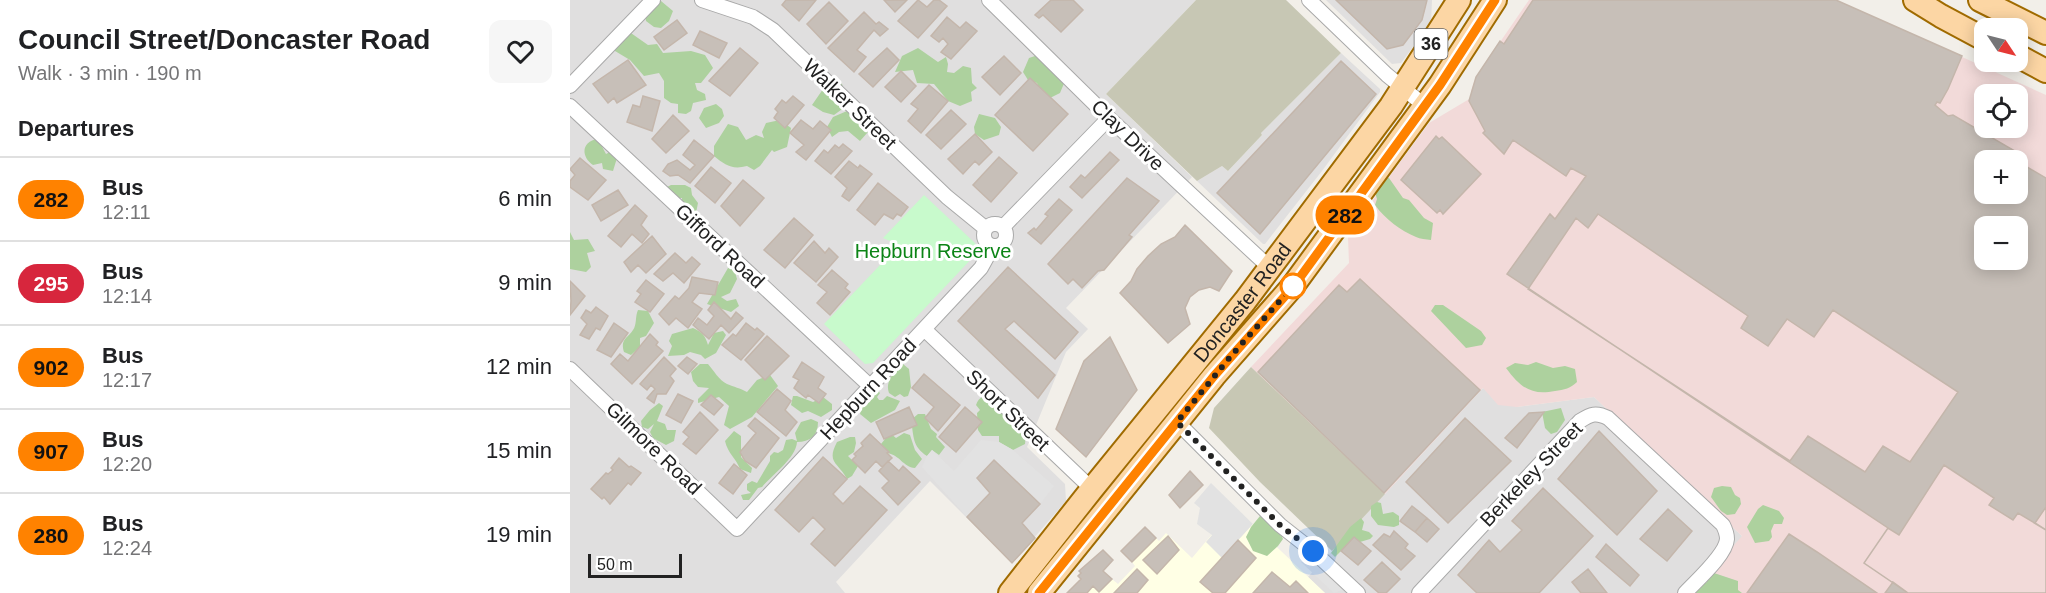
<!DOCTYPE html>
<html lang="en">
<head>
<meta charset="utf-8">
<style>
	body { margin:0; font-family:Helvetica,sans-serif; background:#f6f6f6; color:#202124; height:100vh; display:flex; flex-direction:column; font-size:22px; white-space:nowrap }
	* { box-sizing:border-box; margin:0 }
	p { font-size:20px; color:#757577 }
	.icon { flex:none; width:33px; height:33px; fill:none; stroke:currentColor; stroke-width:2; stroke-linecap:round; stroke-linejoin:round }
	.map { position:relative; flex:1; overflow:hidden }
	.side { display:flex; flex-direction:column; background:#fff; width:570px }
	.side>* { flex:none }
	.badge { padding:0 12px; border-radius:20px; font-size:21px; line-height:39px }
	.needle { width:39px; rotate:125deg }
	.tools { position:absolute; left:1404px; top:18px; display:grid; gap:12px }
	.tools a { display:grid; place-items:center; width:54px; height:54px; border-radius:12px; background:#fff; box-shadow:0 3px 15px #0003; font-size:30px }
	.scale { position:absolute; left:18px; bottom:15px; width:94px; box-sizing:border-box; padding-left:6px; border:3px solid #222; border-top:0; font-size:16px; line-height:21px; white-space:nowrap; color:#222; -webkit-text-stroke:4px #fff; paint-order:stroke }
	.you { position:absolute; width:30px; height:30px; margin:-15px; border:4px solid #fff; border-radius:50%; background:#1a73e8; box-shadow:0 0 0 9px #1a73e833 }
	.map>.badge { position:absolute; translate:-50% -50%; box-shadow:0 0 0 3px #fff }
	h2 { padding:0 18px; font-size:22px; line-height:54px }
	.round { display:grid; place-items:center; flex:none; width:63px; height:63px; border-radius:12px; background:#f6f6f6 }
	.overview { display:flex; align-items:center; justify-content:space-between; height:102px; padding:0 18px }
	h1 { font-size:28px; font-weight:700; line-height:45px }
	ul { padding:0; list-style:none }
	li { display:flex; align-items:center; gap:18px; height:84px; padding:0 18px; border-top:2px solid #e0e0e0 }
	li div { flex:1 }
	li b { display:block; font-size:22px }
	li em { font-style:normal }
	li .badge { min-width:66px; font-weight:700; text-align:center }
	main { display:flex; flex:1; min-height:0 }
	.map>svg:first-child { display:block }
	.residential { fill:#e0dfdf }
	.commercial { fill:#f2dad9; fill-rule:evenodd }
	.education { fill:#ffffe5 }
	.construction { fill:#c7c7b4 }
	.forest { fill:#add19e }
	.park { fill:#c8facc }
	.parking { fill:#e2e2e2 }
	.building { fill:#c7bfb8; stroke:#c4b6ab; stroke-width:1.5; fill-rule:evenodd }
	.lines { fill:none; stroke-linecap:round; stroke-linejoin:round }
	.street-casing { stroke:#a9a9a9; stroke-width:16 }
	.primary-casing { stroke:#a06b00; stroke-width:26 }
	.street { stroke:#fff; stroke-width:14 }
	.primary { stroke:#fcd6a4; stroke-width:22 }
	.line-casing { stroke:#fff; stroke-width:14 }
	.line { stroke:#ff8200; stroke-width:9 }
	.walk { stroke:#222; stroke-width:6; stroke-dasharray:0 10.8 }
	.stop-dot { fill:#fff; stroke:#ff8200; stroke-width:3 }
	.labels { text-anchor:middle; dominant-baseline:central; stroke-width:6; stroke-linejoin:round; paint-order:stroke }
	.shield { fill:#fff; stroke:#646464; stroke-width:1.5 }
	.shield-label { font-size:18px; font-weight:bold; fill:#222 }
	.street-label { font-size:20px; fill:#222; stroke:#fff }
	.park-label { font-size:20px; fill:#0c8416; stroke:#fff }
</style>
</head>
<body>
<main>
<section class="side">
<div class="overview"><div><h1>Council Street/Doncaster Road</h1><p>Walk · 3 min · 190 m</p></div><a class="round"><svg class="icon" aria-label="heart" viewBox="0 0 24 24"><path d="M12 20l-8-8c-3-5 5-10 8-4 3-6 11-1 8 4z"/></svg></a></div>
<h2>Departures</h2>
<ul>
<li><span class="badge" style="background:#ff8200;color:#111">282</span><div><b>Bus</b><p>12:11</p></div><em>6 min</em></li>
<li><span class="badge" style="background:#d7263d;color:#fff">295</span><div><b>Bus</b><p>12:14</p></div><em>9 min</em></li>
<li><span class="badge" style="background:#ff8200;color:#111">902</span><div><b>Bus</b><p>12:17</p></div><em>12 min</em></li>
<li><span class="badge" style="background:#ff8200;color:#111">907</span><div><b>Bus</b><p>12:20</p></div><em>15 min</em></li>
<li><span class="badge" style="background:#ff8200;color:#111">280</span><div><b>Bus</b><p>12:24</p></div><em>19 min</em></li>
</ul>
</section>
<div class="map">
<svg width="1476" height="593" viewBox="0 0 1476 593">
	<rect width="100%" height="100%" fill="#f2efe9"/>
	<path class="residential" d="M0 0H626L536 94 622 177 496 308 518 329 496 352 457 447 495 484 496 501 442 563 360 481 266 582 275 593H0Z
		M756 0H862L861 23 831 63 822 64Z
		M771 53 810 89V92L752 171 695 244H693L627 181 652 166 658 171 692 135 691 133Z
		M913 388 947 407 1024 397 1172 536 1154 593H755L738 577Z"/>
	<path class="commercial" d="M959 0H1266L1476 95V593H1154L1137 576 1172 536 1024 397 947 407 928 405 913 388 815 494 681 367 779 263 778 237 814 184 859 123 901 98V91L906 77ZM1414 94H1448V128H1414ZM1414 160H1448V194H1414ZM1414 226H1448V260H1414Z"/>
	<path class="education" d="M665 507 755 593H517L523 586 529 592 542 579 548 584 565 566 562 562 586 538 589 541 596 533 622 558Z"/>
	<path class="construction" d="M626 0H716L771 53 691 133 692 135 658 171 652 166 627 181 536 94Z
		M681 367 815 494 762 551 690 482 639 428 644 408Z"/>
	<path class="forest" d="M91 1 103 11 99 21 91 28 84 27 76 21 75 13 82 5Z
		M58 31 78 45 87 44 93 53 121 51 135 55 143 68 131 83H125L127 90 135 94 136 100 123 103 121 111 116 114 108 113V104L101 103 94 98V81L89 73 74 76 60 60 40 48Z
		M348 48 368 62 376 57 378 64 377 72 384 73 393 66 401 68 402 83 407 88 401 92 402 101 390 106 378 101 364 84 347 83 343 70 325 72 332 56Z
		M465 56 478 61 495 81 490 93 480 98 470 91 467 83 458 80 453 72 459 58Z
		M260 79 272 84 276 97 275 107 264 115 253 112 242 105Z
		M146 104 152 109 154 116 149 123 136 128 129 118 134 108Z
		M277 111C285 119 292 122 298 132L290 141 278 131 269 132 262 137 257 127 263 117Z
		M409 114 425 118 431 127 429 135 414 140 405 134 404 127Z
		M210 120 221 128 217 147 204 152 202 150 190 166 184 170 177 166C162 170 155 165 144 156V146L158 124 168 127 176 140 186 135 194 138 192 132 196 123Z
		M28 139 36 154 40 152 47 158 43 171 33 169 32 163 23 165C10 156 12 141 28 139Z
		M813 174 819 178 833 198 839 200 854 218 863 223 861 240C856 239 850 239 846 237 830 230 816 220 805 205L807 199 804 189Z
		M101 185H115L121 188 122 195 128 203 126 213 122 217 112 206V198H105L97 187Z
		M0 232 4 240 18 239 25 251 17 253 21 267 16 272 0 269Z
		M158 268 164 269 167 279 160 293 151 297 157 301 166 299 169 306 161 312 137 304Z
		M865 305H873L911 331 916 338 912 345 896 348 861 311Z
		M68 310 78 311 84 323 76 336 70 338V347L61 355 54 352C50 339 57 339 63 330 67 325 65 316 68 310Z
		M123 328C132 332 135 335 138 345L144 333 153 331 156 335 146 353 135 359 131 355 120 352 114 355 98 356 102 346 99 341 102 334Z
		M966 362 983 368 995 366 1005 369 1007 382C1001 388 994 390 985 391 961 396 950 387 936 368L945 363 958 365Z
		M130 364H138C144 371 149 380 157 384 164 387 170 388 177 392L187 380 200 375 208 386 182 417 160 429 154 425 159 406 149 397 128 403V399L139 388 128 387 123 381 121 372Z
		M333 364 339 369 341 387 338 396 334 397 330 394 325 397 319 393C315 382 323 376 327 365Z
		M305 388 310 393 307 397 309 400H313L317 396 330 401 325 410 301 423 290 414 292 405Z
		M425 393 456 435 455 444 443 450 429 442V436H412L408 430 407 413 410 410 406 405C409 396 416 395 425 393Z
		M223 396H227L243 402 253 397 262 404V410L251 417 238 411 232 413 221 405Z
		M89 403 93 406 87 421 95 424 97 430H106L104 441 96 445 83 438 80 432 84 424 78 429 72 427 71 421 80 410Z
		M991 408 995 420 987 432 981 434 975 428 972 412Z
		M348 414H355L361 429 367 434 366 437 375 447 369 455 362 450 357 456C342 446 344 437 341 420Z
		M241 419 248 422C248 436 240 442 227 442 226 458 203 474 192 487L188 488 179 500H173L171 495 181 493 177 490V484L182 481 187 483 200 461V456L204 452 208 453 213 450 216 440 222 439 227 441 225 433 231 422Z
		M164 431 171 436V457L182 468 181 473 170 469C166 458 158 454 155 441Z
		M320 433 326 438 334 433 340 435 345 450 352 459 345 468C333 467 330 455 317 453L319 452 311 444Z
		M280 437H285L286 443 284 452 278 456 288 466 282 476 277 479C268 462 256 463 267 442Z
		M1152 486 1161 487 1165 495 1170 498 1171 504 1165 514 1157 515 1151 511 1141 497 1144 488Z
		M807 502 811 503 813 514 823 512 829 516V525L824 527 808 525 801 516V506Z
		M1193 505 1209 511 1214 518 1212 524H1204L1201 531 1202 537 1199 541 1185 543 1177 527 1188 509Z
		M690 516 708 527 713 539 708 546 697 556 683 551 676 537 681 527Z
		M791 518 794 522 792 530 799 532 803 536 800 539 790 542 784 538 765 557 761 553 780 527Z
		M1141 572 1168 581V590L1172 593H1120L1130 583H1136Z"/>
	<path class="park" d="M354 195 407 245V253L303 363 295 364 254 324 329 245 313 238Z"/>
	<path class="parking" d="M411 440 429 442 443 450 484 486 470 504 424 460 407 478 420 493 397 517 352 467 357 456 362 450 384 471Z
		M641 483 683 524 652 558 636 542 642 535 627 524 630 508 624 503Z
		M742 558 775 589 764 593 731 562Z"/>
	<path class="building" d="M216 0H246L229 21 212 5Z
		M314 0H337L325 12Z
		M348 0 357 7 364 0H369L377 6 348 38 328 21Z
		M481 0H503L513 10 491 32 473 15 469 18 465 15Z
		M766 0H857L852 20 833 45 817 49Z
		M963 0H1266L1392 56 1378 89 1370 103 1367 102 1365 105 1378 116 1383 115 1450 154 1447 160H1414V194H1448V166L1456 171 1457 167 1476 178V593H1338L1294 563 1318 528 937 274 980 214 985 219 1016 176 1001 168 996 176 943 140 934 154 913 133 915 131 899 101 906 77 930 41 934 44ZM1414 226H1448V260H1414Z
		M259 2 278 21 256 44 237 24Z
		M294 12 306 24 309 22 318 29 310 36 304 30 287 50 296 57 284 72 258 48Z
		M377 17 390 28 396 22 407 31 381 59 371 52 378 44 373 38 369 42 361 36Z
		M107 20 117 33 94 50 84 37Z
		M130 31 157 43 149 58 123 45Z
		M170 48 188 63 160 96 139 81Z
		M317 48 329 60 303 87 289 74Z
		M434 56 451 73 430 95 412 77Z
		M58 60 76 85 47 103 44 98 38 103 23 84Z
		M771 61 806 94 690 234 647 193Z
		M331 71 346 86 331 102 315 87Z
		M460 78 498 114 463 151 425 115Z
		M359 85 378 101 351 133 338 121 348 109 341 104Z
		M73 96 90 101 82 131 57 122 63 105 70 107Z
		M223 96 234 105 215 128 204 118 208 112 205 109 212 100 216 103Z
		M381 110 396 124 371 149 356 135Z
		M103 115 119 131 96 153 82 139Z
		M231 120 243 129 250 121 261 130 236 160 226 152 234 145 220 133Z
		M405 134 422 152 409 165 405 161 393 174 378 159Z
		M866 136 869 139 872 137 911 174 873 214 870 210 867 213 831 180Z
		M124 140 144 156 120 183 108 175 100 176 93 171 98 164 107 160 120 170 125 165 113 155Z
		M273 144 282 151 261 174 245 161 254 150 258 153 265 145 269 148Z
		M540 152 549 160 512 198 500 187 511 175 515 178Z
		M429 157 447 173 421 202 403 185Z
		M10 158 36 180 18 200 0 187V181L5 175 0 169Z
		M279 161 288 168 290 165 302 174 279 201 272 196 277 188 265 177Z
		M141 167 161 183 145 203 125 186Z
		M557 178 589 201 559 235 562 237 534 270 528 271 512 288 503 279 498 284 478 264Z
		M173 180 194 198 170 226 151 206Z
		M308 183 338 207 331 216 327 214 323 219 314 214 305 225 287 210Z
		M48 190 58 205 31 221 22 205Z
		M489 199 502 210 471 244 458 233 464 228 466 230 478 216 475 214Z
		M65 205 77 216 71 225 79 234 72 243 62 234 51 247 38 236Z
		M1028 214 1178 316 1171 328 1198 346 1217 319 1244 337 1263 310 1388 392 1340 462 1313 446 1295 472 1238 436 1220 461 958 289 1006 218 1018 228Z
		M224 218 243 235 215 268 194 250Z
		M615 225 662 271 649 291 640 287 629 290 620 297 615 308 620 324 598 343 550 293 561 281 567 269 578 256 591 244 605 237Z
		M82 236 96 254 76 273 68 265 61 272 54 262Z
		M244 241 255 253 259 248 268 257 246 282 224 263Z
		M105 253 116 263 122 257 130 264 114 283 103 273 93 281 84 274Z
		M438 267 508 332 485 359 444 321 435 329 485 375 468 398 388 321Z
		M262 270 278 284 275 288 280 292 260 315 247 303 257 292 248 285Z
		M122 277 148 282 145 295 129 293 122 302 132 309 118 328 106 318 99 325 89 314 105 296 109 299 119 288Z
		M790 279 910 390 814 493 688 372 769 285 777 292Z
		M76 280 94 294 80 312 65 302 71 294 67 291Z
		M0 281 15 296 0 315 1 301Z
		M144 302 161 319 166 312 173 318 159 333 151 325 139 339 123 325 128 318 137 325 144 316 138 310Z
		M26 307 38 316 30 330 26 328 19 339 10 335 17 324 11 318 16 310 21 313Z
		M44 323 58 333 41 357 27 350Z
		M176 323 185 330 187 328 194 334 171 360 152 345 163 334 166 336Z
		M80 334 88 342 86 345 93 351 62 384 41 364 50 354 58 361Z
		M197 336 219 356 195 380 175 360Z
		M540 337 567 390 516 457 486 429 514 361Z
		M94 357 106 369 100 376 104 381 96 394H87L84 403 77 398 85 389 81 385 77 390 70 384Z
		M117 357 127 364 118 374 108 366Z
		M232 362 254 377 248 388 256 394 249 403 238 395 236 398 224 388 229 380 223 377Z
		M354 374 390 405 368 431 355 418 364 407 342 388Z
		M207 389 221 401 215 410 227 422 216 436 187 412Z
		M108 394 123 401 111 423 96 415Z
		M141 395 153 405 144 415 131 405Z
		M339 407 347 425 314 439 306 422Z
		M395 407 412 422 386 452 369 437Z
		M130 412 148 430 126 454 113 444 119 437 113 432Z
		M974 412 947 448 935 438 959 413Z
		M185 418 209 438 186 468 175 461 170 452 186 433 178 426Z
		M895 418 941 461 878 523 836 482Z
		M1029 431 1087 491 1047 535 988 479Z
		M300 434 319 452 317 453 322 458 312 467 306 461 295 473 282 460 286 456 284 454 293 446 291 443Z
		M253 457 277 479 263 494 273 504 290 486 317 510 265 566 241 544 255 529 243 517 229 532 205 510Z
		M49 458 59 467 61 466 71 473 61 485 58 483 40 504 34 497 32 499 21 489 36 473 38 474 43 470 41 468Z
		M424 460 470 504 452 523 465 538 442 563 397 517 420 493 407 478Z
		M318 461 329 471 333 466 350 482 328 505 312 488 319 481 309 471Z
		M164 464 177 475 163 494 149 483Z
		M1374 465 1424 498 1419 505 1443 520 1448 513 1476 530V593H1338L1294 563 1318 528 1329 535Z
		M620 471 633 485 610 508 599 495Z
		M973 488 1023 536 969 593H907L888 575 919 540 930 552 952 530 942 521Z
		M842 506 857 518 845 532 830 521Z
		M1476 507V530L1465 523Z
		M1098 509 1122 531 1097 561 1070 539Z
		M857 518 869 529 857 542 845 532Z
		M575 527 586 538 562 562 551 551Z
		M824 531 838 544 835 548 845 556 831 570 803 545 814 534 820 537Z
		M1219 534 1247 552 1307 593H1177Z
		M598 536 609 550 587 574 573 560Z
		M784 537 801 551 788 565 771 551Z
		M668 540 686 558 655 593H643L630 582Z
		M1036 544 1069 575 1060 586 1026 557Z
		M533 550 543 560 533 571 542 579 529 592 523 586 517 593H497L511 579 508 576 511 573 509 571Z
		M812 562 830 579 816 593H809L794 580Z
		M567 569 578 580 567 593H544Z
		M1018 569 1037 593H1011L1002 582Z
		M702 572 720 587 726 581 738 593H683Z
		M1323 582 1338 593H1315Z"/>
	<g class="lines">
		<g class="street-casing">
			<path id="street" d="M132 0 183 17 203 30 377 197 415 228
				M419 0 539 118 700 268
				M739 0 817 75 855 106
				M0 86 83 0
				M0 106 300 386
				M414 235a11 11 0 1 1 22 0a11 11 0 1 1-22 0Z
				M433 227 539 118
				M354 329 522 489
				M0 369 167 529 411 268 423 246
				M607 422 710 525 743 551 788 593
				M849 593 1010 421C1021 414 1026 412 1038 418L1153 525C1155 529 1157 534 1157 539 1156 555 1126 581 1115 593"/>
		</g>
		<g class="primary-casing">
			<g id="primary">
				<path d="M1345 0 1371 16 1414 39"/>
				<path d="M1410 0 1476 33"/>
				<path d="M1448 56 1476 71"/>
				<path id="s1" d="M440 593 522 489 675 301 821 106 889 0"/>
				<path d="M469 593 644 376 722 287 870 85 925 0"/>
			</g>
		</g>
		<use href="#street" class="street"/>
		<use href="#primary" class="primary"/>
	</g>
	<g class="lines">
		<g class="line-casing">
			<path id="line" d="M469 593 644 376 723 287 870 85 925 0"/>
		</g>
		<use href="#line" class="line"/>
		<path class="walk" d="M723 286 661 356 607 422 710 525 743 551"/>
	</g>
	<circle class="stop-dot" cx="723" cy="286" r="12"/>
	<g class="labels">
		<rect class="shield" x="844.5" y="29" width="33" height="30" rx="4.5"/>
		<g class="shield-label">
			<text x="861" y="44">36</text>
		</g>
		<g class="street-label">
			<text transform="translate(280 104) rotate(44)">Walker Street</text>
			<text transform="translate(558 135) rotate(44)">Clay Drive</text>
			<text transform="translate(150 246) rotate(43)">Gifford Road</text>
			<text stroke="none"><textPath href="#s1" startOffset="372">Doncaster Road</textPath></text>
			<text transform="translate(298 389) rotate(-47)">Hepburn Road</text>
			<text transform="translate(438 410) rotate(44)">Short Street</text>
			<text transform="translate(84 448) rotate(44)">Gilmore Road</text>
			<text transform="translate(961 474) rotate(-46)">Berkeley Street</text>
		</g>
		<g class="park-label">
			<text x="363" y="251">Hepburn Reserve</text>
		</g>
	</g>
</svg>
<div class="tools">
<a><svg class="needle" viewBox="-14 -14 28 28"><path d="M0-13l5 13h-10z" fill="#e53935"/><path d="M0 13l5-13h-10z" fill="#757577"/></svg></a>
<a><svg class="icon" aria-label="locate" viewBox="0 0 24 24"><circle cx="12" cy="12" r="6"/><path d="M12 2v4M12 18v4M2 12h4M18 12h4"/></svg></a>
<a>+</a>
<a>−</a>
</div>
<div class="scale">50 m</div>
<div class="you" style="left:743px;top:551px"></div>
<b class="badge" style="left:775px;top:215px;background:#ff8200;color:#111">282</b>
</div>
</main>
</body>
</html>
